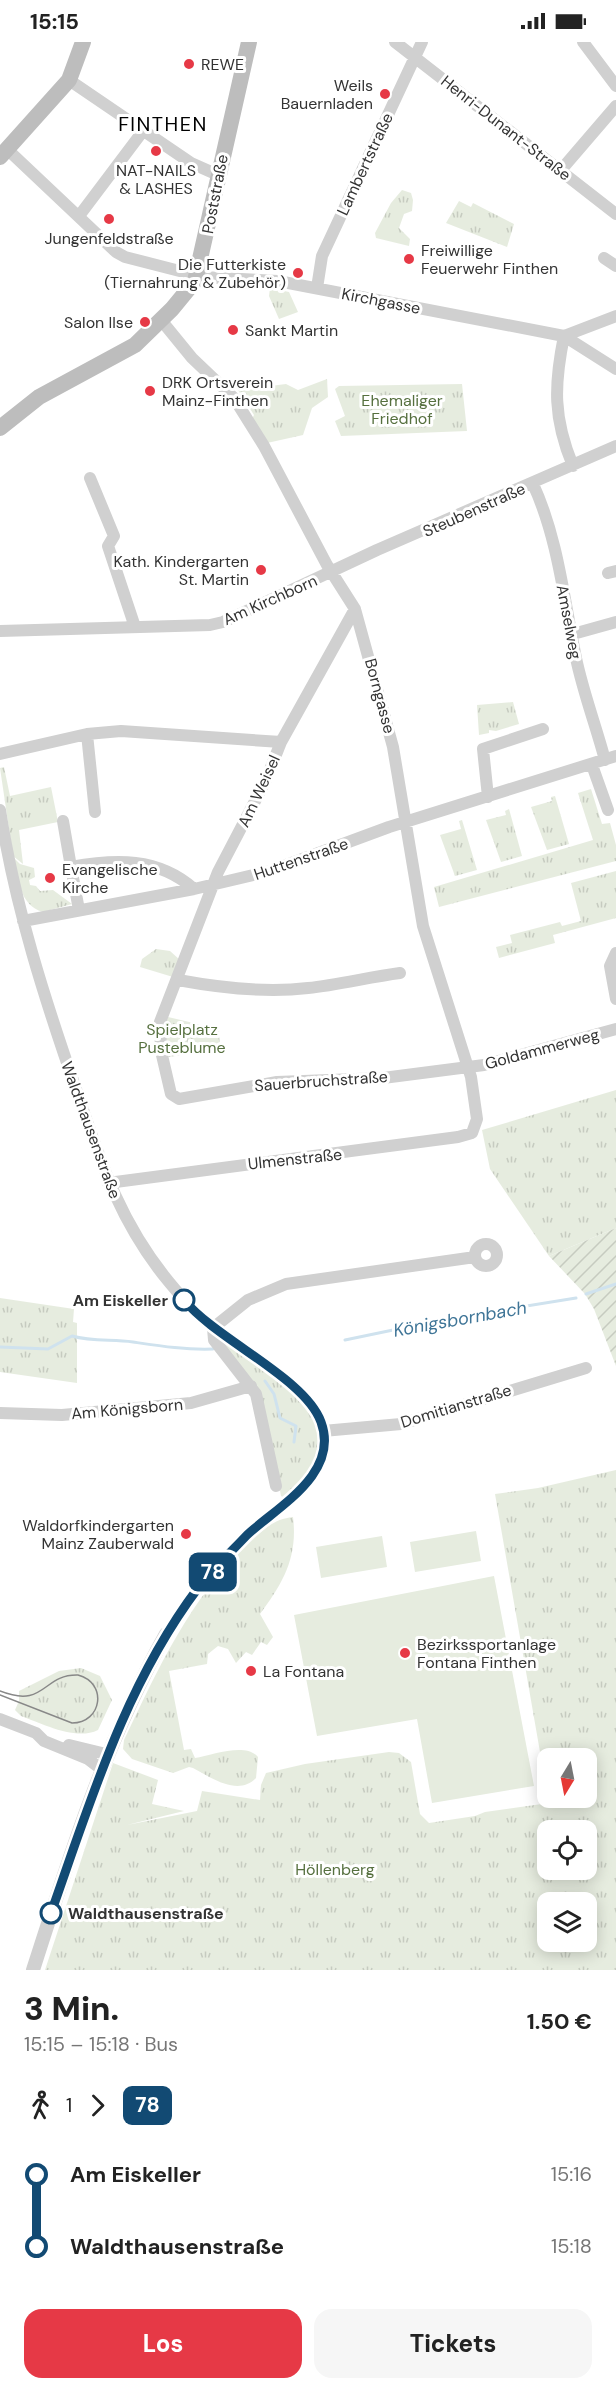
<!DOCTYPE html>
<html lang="de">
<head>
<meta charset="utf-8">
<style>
	body { margin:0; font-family:"DM Sans",sans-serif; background:#f6f6f6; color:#222; height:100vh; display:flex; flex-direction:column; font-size:22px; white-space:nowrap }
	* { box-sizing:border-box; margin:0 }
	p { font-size:20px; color:#767676 }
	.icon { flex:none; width:33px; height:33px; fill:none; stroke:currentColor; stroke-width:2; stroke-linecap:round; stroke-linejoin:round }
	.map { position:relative; height:1928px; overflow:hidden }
	.details { display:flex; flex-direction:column; background:#fff; flex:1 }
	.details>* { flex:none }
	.badge { padding:0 12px; border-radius:9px; font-size:21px; line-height:39px }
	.needle { width:39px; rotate:190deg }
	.tools { position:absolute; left:537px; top:1706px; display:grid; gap:12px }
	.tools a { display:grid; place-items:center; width:60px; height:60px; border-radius:12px; background:#fff; box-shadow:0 3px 15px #0003; font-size:30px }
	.map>.badge { position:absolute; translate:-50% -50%; box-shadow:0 0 0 3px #fff }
	.legs { display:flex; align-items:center; gap:9px; height:66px; padding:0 24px; font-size:20px }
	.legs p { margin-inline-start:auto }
	.head { display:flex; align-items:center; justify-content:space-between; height:102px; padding:0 24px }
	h1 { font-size:33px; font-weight:800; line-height:45px }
	.cta { display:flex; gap:12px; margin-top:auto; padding:12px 24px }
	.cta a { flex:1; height:69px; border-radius:18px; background:#e63946; color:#fff; font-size:24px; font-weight:800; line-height:69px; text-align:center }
	.cta a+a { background:#f6f6f6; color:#222 }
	ul { padding:0 24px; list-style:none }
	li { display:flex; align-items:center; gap:21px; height:72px; font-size:22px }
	li i { display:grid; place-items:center; width:9px; height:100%; margin:0 8px; background:currentColor }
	li i::after { content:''; width:15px; height:15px; margin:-8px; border:4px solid; border-radius:50%; background:#fff }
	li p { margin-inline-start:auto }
	li:first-child i { background:linear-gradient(#0000 50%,currentColor 0) }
	li:last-child i { background:linear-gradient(currentColor 50%,#0000 0) }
	.status { display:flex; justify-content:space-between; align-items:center; height:42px; padding:0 30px; background:#fff; direction:ltr }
	.status svg { height:16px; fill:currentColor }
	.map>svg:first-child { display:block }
	.grass { fill:url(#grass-tufts); fill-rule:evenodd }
	.garden { fill:url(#garden-furrows) }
	.pitch { fill:#e6ecdf }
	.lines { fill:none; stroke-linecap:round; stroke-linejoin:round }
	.stream { stroke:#cfe2ee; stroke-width:3 }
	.minor { stroke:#d0d0d0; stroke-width:12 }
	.tertiary { stroke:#d0d0d0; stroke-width:14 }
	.secondary { stroke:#bdbdbd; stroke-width:16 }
	.tram { stroke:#888; stroke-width:1.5 }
	.line-1-casing { stroke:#fff; stroke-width:14 }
	.line-1 { stroke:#124a73; stroke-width:9 }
	.poi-dot { fill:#e63946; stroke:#fff; stroke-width:2 }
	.stop-1-dot { fill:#fff; stroke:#124a73; stroke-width:3 }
	.labels { text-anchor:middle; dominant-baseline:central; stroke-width:6; stroke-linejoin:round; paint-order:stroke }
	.poi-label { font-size:16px; fill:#333; stroke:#fff; text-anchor:start }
	.street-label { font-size:16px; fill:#333; stroke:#fff }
	.park-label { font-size:16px; fill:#56703f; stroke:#fff }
	.stop-label { font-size:16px; font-weight:bold; fill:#333; stroke:#fff; text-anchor:end }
	.water-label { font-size:18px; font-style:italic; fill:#3f7597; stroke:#fff }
	.quarter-label { font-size:20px; letter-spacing:1.5px; fill:#000; stroke:#fff }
</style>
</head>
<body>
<div class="status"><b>15:15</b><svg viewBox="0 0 49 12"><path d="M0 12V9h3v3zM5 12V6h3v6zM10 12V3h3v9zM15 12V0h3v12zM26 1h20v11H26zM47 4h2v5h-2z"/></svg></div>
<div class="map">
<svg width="616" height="1928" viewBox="0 0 616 1928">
	<defs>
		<pattern id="grass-tufts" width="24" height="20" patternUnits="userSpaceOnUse" patternTransform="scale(1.5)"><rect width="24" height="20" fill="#e6ecdf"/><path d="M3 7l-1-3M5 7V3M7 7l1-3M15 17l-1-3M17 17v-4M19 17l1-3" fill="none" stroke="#c6cbc0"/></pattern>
		<pattern id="garden-furrows" width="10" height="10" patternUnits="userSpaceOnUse" patternTransform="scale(1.5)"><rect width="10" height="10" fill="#e6ecdf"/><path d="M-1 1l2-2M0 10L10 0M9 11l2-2" fill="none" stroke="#c6cbc0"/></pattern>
	</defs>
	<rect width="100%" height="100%" fill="#fff"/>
	<path class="grass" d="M402 148 411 151 413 158 412 169 404 172 399 186 410 197 409 204 376 196 375 191 391 161Z
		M459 159 471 165 473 161 514 182 507 205 446 181Z
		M270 246 289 250 298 270 279 277 269 254Z
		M327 337 328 355 312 366 303 393 267 401 251 379 254 373 238 348 286 342 298 348Z
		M462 342 467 389 341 394 335 379 345 374 335 347 339 344Z
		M513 660 519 682 496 689 489 688V691L479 693 477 663Z
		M4 725 10 754 51 745 58 780 19 788 23 822 13 814 0 726Z
		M591 747 602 782 610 781 616 803V819L439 865 434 845 593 798 578 751Z
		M555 754 569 802 547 808 531 765 552 759 551 755Z
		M509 767 522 814 501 820 486 778 506 773 505 769Z
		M462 778 477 828 455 834 440 793 461 787 459 779Z
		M14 816 20 822 34 826 35 835 29 838 30 843 36 844 40 849 53 848 72 862 43 870C19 863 19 837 14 816Z
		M616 829V876L553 893 555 901 499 916 496 905 512 901 510 893 560 880 562 884 581 879 571 841Z
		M156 907 170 909 180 918 173 935 140 925 142 917Z
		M168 975 219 987 220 1009 167 1015 164 985Z
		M616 1048V1186L549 1214 490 1127 482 1088Z
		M0 1256 74 1267 73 1280 77 1281V1341L0 1330Z
		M218 1297C257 1323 349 1370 310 1430 304 1439 293 1448 284 1456L281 1454 267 1379Z
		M616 1428V1928H45L113 1721 158 1738 152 1762 184 1769 127 1783 197 1769 202 1749 260 1758 261 1743 266 1731 305 1722 389 1710 399 1711 411 1720 420 1772 429 1781 475 1774 485 1770 549 1761 548 1755H586V1716H548L547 1750 495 1452 538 1446ZM548 1788H586V1827H548ZM548 1860H586V1899H548Z
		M293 1475C298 1515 283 1541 260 1572L273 1595 267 1603 261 1600 252 1613 246 1610 236 1621 228 1607 218 1604 208 1612 207 1622 169 1629 184 1708 191 1707 195 1716C212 1713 246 1700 258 1715L256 1736C238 1755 210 1735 193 1726L189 1725 173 1731 132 1717 123 1707 124 1698C158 1627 190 1556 248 1502 262 1489 273 1477 293 1475Z
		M81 1626 100 1634 112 1658 98 1688C76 1699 43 1682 21 1674L15 1668 19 1659V1649L59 1629Z"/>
	<path class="garden" d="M616 1186V1324L594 1267 585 1252 549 1214Z"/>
	<path class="pitch" d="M476 1489 481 1519 415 1530 410 1500Z
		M382 1494 387 1525 321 1536 316 1505Z
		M494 1534 534 1744 432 1761 417 1677 317 1694 294 1573Z"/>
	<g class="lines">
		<path class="stream" d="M586 1252 616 1242
			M345 1298 446 1277 576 1256
			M0 1305 48 1307 72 1294C93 1300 112 1297 133 1300 160 1304 185 1308 213 1307
			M265 1339 274 1352 280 1376 296 1384 294 1400"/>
		<path class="minor" d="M395 0 616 172
			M583 0 616 44
			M69 38 191 121 218 133
			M8 108 116 210 125 215 203 235 278 239 564 294 616 327
			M561 128 616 64
			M79 174 143 89
			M604 216 616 224
			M317 246 322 214 422 0
			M564 294C554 343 553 376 573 424
			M564 294 616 274
			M90 436 114 494 108 504 135 585
			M533 442C558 496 564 558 576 616 583 650 596 684 605 718
			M608 531 616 529
			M355 567 281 700 266 738 218 830 160 980 161 1009 171 1052 179 1057 277 1040 383 1036 484 1023 616 987
			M0 589 210 583 223 580 377 508 616 404
			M573 592 616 580
			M87 692 95 770
			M0 712 87 692 121 689 281 700
			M592 723 608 768
			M488 755 483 707 543 687
			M0 768C15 865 45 958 77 1050 101 1121 120 1181 169 1240 183 1257 197 1273 214 1286 247 1314 327 1350 324 1399 321 1444 277 1466 248 1493 232 1509 215 1526 200 1543 188 1558 178 1576 166 1592
			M63 779 71 825
			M79 868 71 825C115 817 158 815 194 847
			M23 879 194 847 270 829 389 785 616 714
			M616 911 610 924 616 957
			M178 938C221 946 265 951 308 946 338 943 369 935 400 931
			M108 1141 458 1095 472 1091 477 1077 471 1035 423 884 393 705 355 567 327 523 264 404 234 356 192 316 161 278
			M475 1213a11 11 0 1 1 22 0a11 11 0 1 1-22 0Z
			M213 1286 248 1258 286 1242 475 1215
			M213 1286 214 1298 256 1352 276 1444
			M0 1371 62 1373 191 1361 251 1344
			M323 1389 401 1382 586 1326
			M0 1677 36 1691 44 1699 88 1717 101 1727
			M69 1703 106 1712"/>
		<path class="tertiary" d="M33 1928C70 1812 106 1699 166 1592"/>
		<path class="secondary" d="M0 115 69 38 83 0
			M0 386 39 355 135 303 172 267 195 239 249 0"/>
		<path class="tram" d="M0 1649C46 1667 42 1632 78 1633 108 1641 102 1681 72 1681L0 1653"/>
	</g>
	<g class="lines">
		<g class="line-1-casing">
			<path id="line-1" d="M51 1871C91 1758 125 1643 198 1546 212 1528 231 1510 247 1493 277 1465 340 1432 321 1380 305 1336 217 1298 184 1258"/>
		</g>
		<use href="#line-1" class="line-1"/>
	</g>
	<g class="poi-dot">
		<circle cx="189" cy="22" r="6"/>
		<circle cx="385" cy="52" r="6"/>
		<circle cx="156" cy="109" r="6"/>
		<circle cx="109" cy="177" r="6"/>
		<circle cx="409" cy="217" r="6"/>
		<circle cx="298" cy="231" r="6"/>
		<circle cx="145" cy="280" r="6"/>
		<circle cx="233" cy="288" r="6"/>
		<circle cx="150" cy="349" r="6"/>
		<circle cx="261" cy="528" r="6"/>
		<circle cx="50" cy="836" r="6"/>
		<circle cx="186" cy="1492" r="6"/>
		<circle cx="405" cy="1611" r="6"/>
		<circle cx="251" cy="1629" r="6"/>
	</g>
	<g class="stop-1-dot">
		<circle cx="184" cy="1258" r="10"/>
		<circle cx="51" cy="1871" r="10"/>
	</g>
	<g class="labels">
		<g class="poi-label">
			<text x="201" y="22">REWE</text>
			<text x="373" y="43" text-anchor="end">Weils<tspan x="373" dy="18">Bauernladen</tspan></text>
			<text x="156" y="128" text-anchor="middle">NAT-NAILS<tspan x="156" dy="18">&amp; LASHES</tspan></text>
			<text x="109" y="196" text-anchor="middle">Jungenfeldstraße</text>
			<text x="421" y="208">Freiwillige<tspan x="421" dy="18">Feuerwehr Finthen</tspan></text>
			<text x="286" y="222" text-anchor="end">Die Futterkiste<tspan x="286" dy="18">(Tiernahrung &amp; Zubehör)</tspan></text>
			<text x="133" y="280" text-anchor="end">Salon Ilse</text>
			<text x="245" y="288">Sankt Martin</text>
			<text x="162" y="340">DRK Ortsverein<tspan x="162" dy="18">Mainz-Finthen</tspan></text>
			<text x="249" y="519" text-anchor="end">Kath. Kindergarten<tspan x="249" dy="18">St. Martin</tspan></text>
			<text x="62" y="827">Evangelische<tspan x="62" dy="18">Kirche</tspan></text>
			<text x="174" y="1483" text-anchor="end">Waldorfkindergarten<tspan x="174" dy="18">Mainz Zauberwald</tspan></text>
			<text x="417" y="1602">Bezirkssportanlage<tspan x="417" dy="18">Fontana Finthen</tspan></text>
			<text x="263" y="1629">La Fontana</text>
		</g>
		<g class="street-label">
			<text transform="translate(506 86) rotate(38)">Henri-Dunant-Straße</text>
			<text transform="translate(365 122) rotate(-65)">Lambertstraße</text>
			<text transform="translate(215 152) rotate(-79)">Poststraße</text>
			<text transform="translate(381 259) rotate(11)">Kirchgasse</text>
			<text transform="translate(474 468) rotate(-24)">Steubenstraße</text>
			<text transform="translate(270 558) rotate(-24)">Am Kirchborn</text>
			<text transform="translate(569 580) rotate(79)">Amselweg</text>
			<text transform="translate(380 654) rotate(75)">Borngasse</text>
			<text transform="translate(259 749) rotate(-65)">Am Weisel</text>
			<text transform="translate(301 817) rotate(-19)">Huttenstraße</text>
			<text transform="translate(542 1007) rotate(-15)">Goldammerweg</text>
			<text transform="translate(321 1039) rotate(-4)">Sauerbruchstraße</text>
			<text transform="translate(91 1088) rotate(70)">Waldthausenstraße</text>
			<text transform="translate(295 1117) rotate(-6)">Ulmenstraße</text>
			<text transform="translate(456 1364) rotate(-17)">Domitianstraße</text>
			<text transform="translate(127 1367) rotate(-5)">Am Königsborn</text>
		</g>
		<g class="park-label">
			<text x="402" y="358">Ehemaliger<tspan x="402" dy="18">Friedhof</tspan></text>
			<text x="182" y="987">Spielplatz<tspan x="182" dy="18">Pusteblume</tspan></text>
			<text x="335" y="1827">Höllenberg</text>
		</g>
		<g class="stop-label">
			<text x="168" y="1258">Am Eiskeller</text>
			<text x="68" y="1871" text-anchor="start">Waldthausenstraße</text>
		</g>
		<g class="water-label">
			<text transform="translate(460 1277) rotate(-10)">Königsbornbach</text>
		</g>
		<g class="quarter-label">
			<text x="163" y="82">FINTHEN</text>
		</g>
	</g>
</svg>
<div class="tools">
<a><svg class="needle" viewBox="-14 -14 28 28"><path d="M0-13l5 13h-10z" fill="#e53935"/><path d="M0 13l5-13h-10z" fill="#767676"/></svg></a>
<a><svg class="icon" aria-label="locate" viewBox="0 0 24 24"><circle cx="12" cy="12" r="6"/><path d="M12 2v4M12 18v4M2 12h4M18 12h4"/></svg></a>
<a><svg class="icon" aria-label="layers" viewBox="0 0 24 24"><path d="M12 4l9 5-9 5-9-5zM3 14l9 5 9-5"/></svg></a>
</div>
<b class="badge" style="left:213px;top:1530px;background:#124a73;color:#fff">78</b>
</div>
<section class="details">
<div class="head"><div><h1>3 Min.</h1><p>15:15 – 15:18 · Bus</p></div><b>1.50 €</b></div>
<div class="legs"><svg class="icon" aria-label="walk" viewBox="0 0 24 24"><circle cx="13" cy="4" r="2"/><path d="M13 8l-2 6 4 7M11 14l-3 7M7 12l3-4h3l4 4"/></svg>1<svg class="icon" aria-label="forward" viewBox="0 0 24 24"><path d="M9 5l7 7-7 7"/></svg><b class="badge" style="background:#124a73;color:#fff">78</b></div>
<ul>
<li><i style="color:#124a73"></i><b>Am Eiskeller</b><p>15:16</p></li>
<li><i style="color:#124a73"></i><b>Waldthausenstraße</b><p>15:18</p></li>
</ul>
<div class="cta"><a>Los</a><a>Tickets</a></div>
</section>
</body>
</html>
